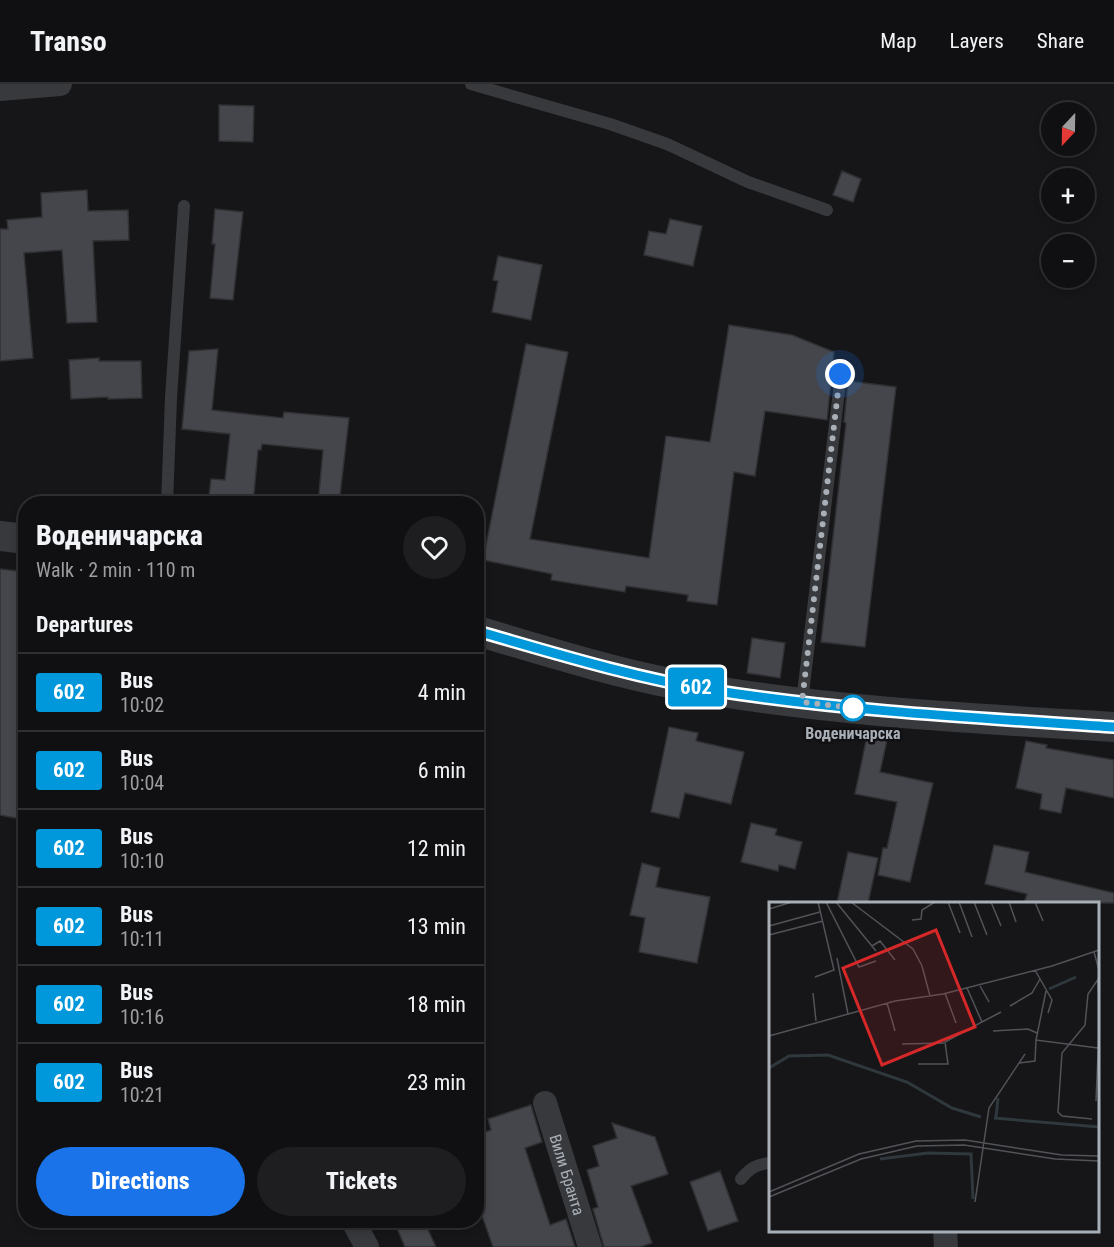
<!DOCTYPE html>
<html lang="en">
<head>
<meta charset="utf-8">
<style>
	body { margin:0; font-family:"Roboto Condensed",sans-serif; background:#1e1e20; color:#f1f3f6; height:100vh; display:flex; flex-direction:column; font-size:22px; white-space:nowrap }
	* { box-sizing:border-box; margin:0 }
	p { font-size:20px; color:#9c9d9f }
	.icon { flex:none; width:33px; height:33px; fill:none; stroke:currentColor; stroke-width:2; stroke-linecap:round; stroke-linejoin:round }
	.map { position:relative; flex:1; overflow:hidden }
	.sheet { position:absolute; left:18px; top:412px; width:466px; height:732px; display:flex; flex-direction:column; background:#101012; border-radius:24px; box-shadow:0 3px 9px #0003,0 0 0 2px #303032 }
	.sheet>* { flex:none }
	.badge { padding:0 12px; border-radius:4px; font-size:21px; line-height:39px }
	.needle { width:39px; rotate:202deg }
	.tools { position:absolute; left:1041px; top:18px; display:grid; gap:12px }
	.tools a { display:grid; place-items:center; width:54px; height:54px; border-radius:50%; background:#101012; box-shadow:0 3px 9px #0003,0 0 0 2px #303032; font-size:30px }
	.you { position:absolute; width:30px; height:30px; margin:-15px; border:4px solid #fff; border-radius:50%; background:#1a73e8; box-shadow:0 0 0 9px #1a73e833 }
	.map>.badge { position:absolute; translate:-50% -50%; box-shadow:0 0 0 3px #fff }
	h2 { padding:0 18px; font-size:22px; line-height:54px }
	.round { display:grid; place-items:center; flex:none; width:63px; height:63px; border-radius:32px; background:#1e1e20 }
	.head { display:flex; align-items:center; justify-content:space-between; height:102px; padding:0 18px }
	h1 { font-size:28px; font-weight:800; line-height:45px }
	.action { display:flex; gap:12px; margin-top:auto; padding:12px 18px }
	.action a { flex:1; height:69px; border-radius:36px; background:#1a73e8; color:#fff; font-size:24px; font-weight:800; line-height:69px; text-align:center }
	.action a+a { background:#1e1e20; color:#f1f3f6 }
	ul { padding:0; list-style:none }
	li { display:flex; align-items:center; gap:18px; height:78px; padding:0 18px; border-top:2px solid #303032 }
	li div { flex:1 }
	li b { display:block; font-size:22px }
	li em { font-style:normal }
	li .badge { min-width:66px; font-weight:700; text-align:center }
	header { display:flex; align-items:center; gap:36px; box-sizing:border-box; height:84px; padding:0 30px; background:#101012; border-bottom:2px solid #303032 }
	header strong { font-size:28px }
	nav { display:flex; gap:33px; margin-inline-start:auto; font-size:21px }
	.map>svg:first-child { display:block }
	.building { fill:#45464b; stroke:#303134; stroke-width:1.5 }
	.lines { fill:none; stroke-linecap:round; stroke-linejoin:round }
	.service { stroke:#37393c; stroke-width:12 }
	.minor { stroke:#37393c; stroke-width:24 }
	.tertiary { stroke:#37393c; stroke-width:30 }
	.line-casing { stroke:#fff; stroke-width:14 }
	.line { stroke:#0098da; stroke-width:9 }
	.walk { stroke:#a9afb7; stroke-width:6; stroke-dasharray:0 10.8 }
	.stop-dot { fill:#fff; stroke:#0098da; stroke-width:3 }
	.labels { text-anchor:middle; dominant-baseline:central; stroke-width:5; stroke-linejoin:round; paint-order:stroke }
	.stop-label { font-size:16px; font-weight:bold; fill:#a9afb7; stroke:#111113 }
	.street-label { font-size:16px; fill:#a9afb7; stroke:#111113 }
	.inset-river { fill:none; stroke:#2f383d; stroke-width:3 }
	.inset-road { fill:none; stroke:#515358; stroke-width:1.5 }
	.view { fill:#d62828; fill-opacity:0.15; stroke:#d62828; stroke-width:3 }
	.inset-edge { fill:none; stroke:#a9afb7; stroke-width:3 }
</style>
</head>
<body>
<header>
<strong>Transo</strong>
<nav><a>Map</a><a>Layers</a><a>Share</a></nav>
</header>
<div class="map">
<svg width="1114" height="1163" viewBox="0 0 1114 1163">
	<rect width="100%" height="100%" fill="#161618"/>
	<path class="building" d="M219 21 254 22 253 58 219 57Z
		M842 87 861 95 853 118 833 111Z
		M87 106 88 127 128 126 129 156 93 157 97 238 67 239 62 166 24 169 33 274 0 277V145H8L7 136 42 133 41 109Z
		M215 125 243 128 233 216 210 214 215 160H212Z
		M670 135 702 142 693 182 644 171 649 147 666 150Z
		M498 172 542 181 531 236 492 228 498 197 493 196Z
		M729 241 792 251 834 268 827 336 765 327 755 392 734 388 717 521 687 517 688 511 626 502 625 508 551 496 552 490 483 476 526 260 568 268 530 455 649 474 666 352 710 358Z
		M218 265 212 326 283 334 284 328 349 334 339 420H318L323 366 262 360 261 366H258L253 420H208L211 395 225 396 230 350 182 345 189 267Z
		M99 274V277H141L142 314 108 315V313L71 315 69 276Z
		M848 297 896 303 865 563 821 558 846 339 844 338Z
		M0 485 26 488V736L0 731Z
		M752 554 785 559 780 594 747 589Z
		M669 643 698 649 696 657 744 668 731 720 685 709 679 734 651 728Z
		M867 652 887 656 880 688 933 699 910 798 878 791 883 764H887L897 718 855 710Z
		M1026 657 1047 661 1046 664 1114 676V714L1066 704 1061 729 1040 725 1042 710 1016 704Z
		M751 739 777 745 775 751 802 758 795 785 779 781 778 787 741 778Z
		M994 761 1029 768 1025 788 1114 809V819H1024L1027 810 985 800Z
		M848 768 878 774 868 819H837Z
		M642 779 660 784 656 803 710 813 697 879 639 868 645 834 630 831Z
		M531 1021 542 1058 525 1064 550 1141 566 1135 575 1163H493L477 1117V1051L491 1046 488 1035Z
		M612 1039 655 1053 668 1090 631 1102 652 1159 640 1163H604L593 1125 598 1123 587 1086 599 1082 593 1062 617 1054Z
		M720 1087 738 1137 708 1147 690 1098Z
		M394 1137H424L436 1163H405Z"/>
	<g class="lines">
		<path class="service" d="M471 0 610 40 667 60 748 98 827 126
			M167 420 171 314 184 122
			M802 618 841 290
			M741 1095C750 1084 757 1080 770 1079"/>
		<g class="minor">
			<path d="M0 5 60 0"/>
			<path id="s1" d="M545 1019 590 1163"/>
			<path d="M353 1137 367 1163"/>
			<path d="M945 1146 946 1163"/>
		</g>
		<path class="tertiary" d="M0 452 26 455
			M477 547C542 566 608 587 675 600 820 627 967 634 1114 643"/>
	</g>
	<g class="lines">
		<g class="line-casing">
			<path id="line" d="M477 547C554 569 631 593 711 606 844 627 979 634 1114 643"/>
		</g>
		<use href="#line" class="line"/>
		<path class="walk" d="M840 290 802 618 863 625 853 624"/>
	</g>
	<circle class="stop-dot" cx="853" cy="624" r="12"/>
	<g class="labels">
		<g class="stop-label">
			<text x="853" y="649">Воденичарска</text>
		</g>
		<g class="street-label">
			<text stroke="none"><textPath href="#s1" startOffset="75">Вили Бранта</textPath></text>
		</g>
	</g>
	<g transform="translate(769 818)">
		<rect width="330" height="330" fill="#161618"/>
		<path class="inset-river" d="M280 87 307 75M0 166 20 154 59 153 138 180 183 206 212 215M227 215 229 196M225 216 330 225M111 257 159 251 202 252 204 297"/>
		<path class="inset-road" d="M57 0 90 65 107 59M67 0 107 49M82 0 144 47 153 64 161 94M179 0 191 31M190 0 203 35M205 0 218 33M222 0 232 24M240 0 247 20M266 0 274 19M0 7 23 0M143 18 152 17 153 8 166 0M0 24 51 10M0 33 54 19M103 44 111 39 126 58M325 50 330 68M68 56 79 112M266 68 283 98 279 111M46 75 65 68 49 0M329 78 330 103M210 82 220 100M44 91 47 119M176 91 187 121M118 101 126 129M241 104 263 91 271 77M213 120 232 110M224 129 259 127 268 131M0 134 126 99 174 92 283 64 330 48M267 138 277 89M133 142 175 141M250 161 266 159 267 138 329 146M149 162H179L176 140 213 120 198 86M327 199 330 128M323 217 293 214 289 210 293 151 316 123 319 92 330 76M0 290 90 252 147 239 196 238 293 253 330 254M0 295 92 257 148 244 195 243 286 257 330 259M206 300 220 206 256 152"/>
		<path class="view" d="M167 28 206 125 113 163 74 66Z"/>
		<rect width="330" height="330" class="inset-edge"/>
	</g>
</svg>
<div class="tools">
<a><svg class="needle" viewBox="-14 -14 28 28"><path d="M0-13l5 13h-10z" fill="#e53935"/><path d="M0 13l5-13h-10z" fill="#9c9d9f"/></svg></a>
<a>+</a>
<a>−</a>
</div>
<div class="you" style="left:840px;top:290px"></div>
<b class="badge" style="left:696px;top:603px;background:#0098da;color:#fff">602</b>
<section class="sheet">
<div class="head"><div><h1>Воденичарска</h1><p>Walk · 2 min · 110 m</p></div><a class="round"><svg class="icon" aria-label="heart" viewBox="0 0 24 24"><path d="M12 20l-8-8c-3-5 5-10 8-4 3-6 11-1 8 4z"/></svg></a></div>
<h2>Departures</h2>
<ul>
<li><span class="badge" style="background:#0098da;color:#fff">602</span><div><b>Bus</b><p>10:02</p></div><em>4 min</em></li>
<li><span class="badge" style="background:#0098da;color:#fff">602</span><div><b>Bus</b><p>10:04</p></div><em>6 min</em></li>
<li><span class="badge" style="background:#0098da;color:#fff">602</span><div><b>Bus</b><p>10:10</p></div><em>12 min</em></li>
<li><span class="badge" style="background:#0098da;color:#fff">602</span><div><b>Bus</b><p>10:11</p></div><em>13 min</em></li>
<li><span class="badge" style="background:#0098da;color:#fff">602</span><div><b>Bus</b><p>10:16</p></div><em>18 min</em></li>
<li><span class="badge" style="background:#0098da;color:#fff">602</span><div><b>Bus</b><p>10:21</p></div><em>23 min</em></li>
</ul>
<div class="action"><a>Directions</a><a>Tickets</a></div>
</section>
</div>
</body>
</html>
